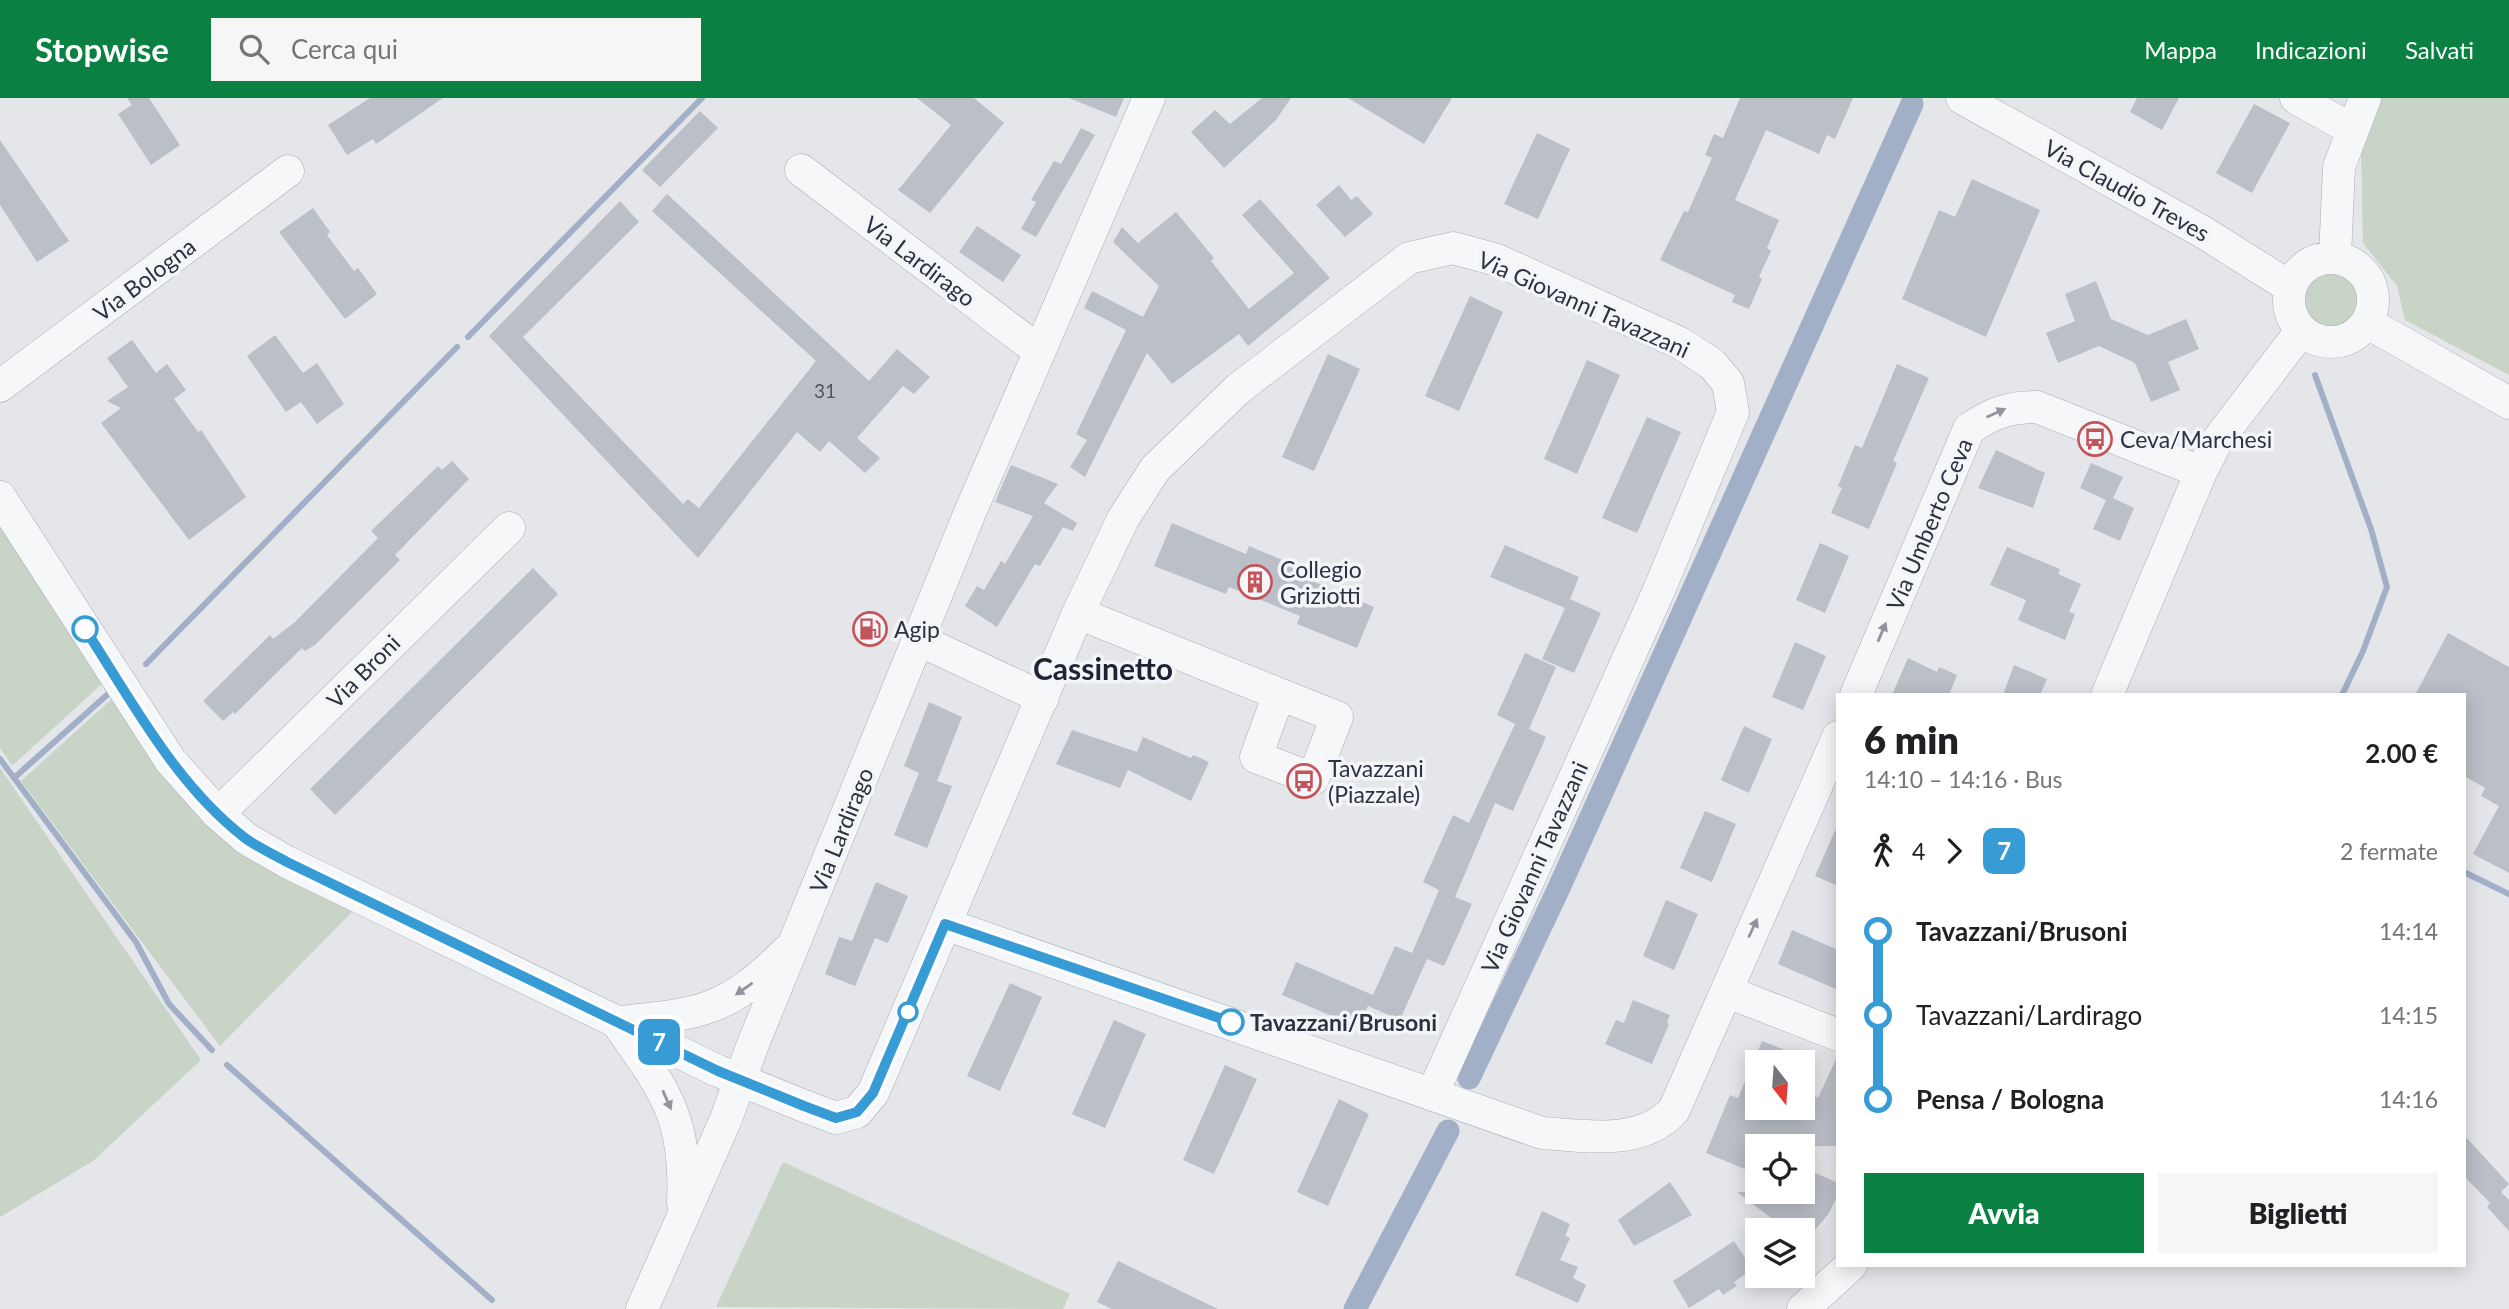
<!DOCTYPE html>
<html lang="it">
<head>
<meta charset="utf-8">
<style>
	body { margin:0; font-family:Lato,sans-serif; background:#f6f6f6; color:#202124; height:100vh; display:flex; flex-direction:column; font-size:26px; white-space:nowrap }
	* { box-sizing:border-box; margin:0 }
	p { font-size:23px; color:#757577 }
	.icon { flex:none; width:38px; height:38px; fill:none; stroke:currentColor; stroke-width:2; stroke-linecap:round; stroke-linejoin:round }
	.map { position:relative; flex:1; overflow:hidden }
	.panel { position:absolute; left:1836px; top:595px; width:630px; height:574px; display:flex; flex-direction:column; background:#fff; border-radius:0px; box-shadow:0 4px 18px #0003 }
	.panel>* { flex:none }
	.badge { padding:0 14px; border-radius:10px; font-size:24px; line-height:46px }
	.needle { width:46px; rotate:163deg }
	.controls { position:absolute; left:1745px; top:952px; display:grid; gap:14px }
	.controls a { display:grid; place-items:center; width:70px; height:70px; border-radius:0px; background:#fff; box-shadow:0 4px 18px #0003; font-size:35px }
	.map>.badge { position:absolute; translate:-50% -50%; box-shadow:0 0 0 4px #fff }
	.legs { display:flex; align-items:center; gap:10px; height:77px; padding:0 28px; font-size:23px }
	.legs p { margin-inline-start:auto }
	.head { display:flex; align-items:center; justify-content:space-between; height:119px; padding:0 28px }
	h1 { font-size:38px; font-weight:800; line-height:52px }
	.cta { display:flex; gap:14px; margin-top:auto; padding:14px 28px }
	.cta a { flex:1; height:80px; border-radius:0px; background:#0b8043; color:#fff; font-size:28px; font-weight:800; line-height:80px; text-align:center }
	.cta a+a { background:#f6f6f6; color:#202124 }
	ul { padding:0 28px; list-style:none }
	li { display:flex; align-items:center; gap:24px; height:84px; font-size:26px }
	li i { display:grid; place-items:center; width:10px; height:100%; margin:0 9px; background:currentColor }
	li i::after { content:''; width:18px; height:18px; margin:-9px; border:5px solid; border-radius:50%; background:#fff }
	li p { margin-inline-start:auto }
	li:first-child i { background:linear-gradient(#0000 50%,currentColor 0) }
	li:last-child i { background:linear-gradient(currentColor 50%,#0000 0) }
	header { display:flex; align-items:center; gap:42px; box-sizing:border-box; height:98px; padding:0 35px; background:#0b8043; color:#fff }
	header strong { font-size:33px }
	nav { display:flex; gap:38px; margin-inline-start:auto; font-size:24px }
	.search { width:490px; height:63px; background:#f6f6f6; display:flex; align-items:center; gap:18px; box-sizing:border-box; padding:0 24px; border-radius:0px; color:#757577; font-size:26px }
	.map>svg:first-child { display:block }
	.green { fill:#c8d4c6 }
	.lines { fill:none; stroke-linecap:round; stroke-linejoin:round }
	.stream { stroke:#a2b0c7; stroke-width:6 }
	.canal { stroke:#a2b0c7; stroke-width:23 }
	.building { fill:#bbbfc7 }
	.minor-casing { stroke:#a9acb4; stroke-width:33 }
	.minor { stroke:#f6f7f9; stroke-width:32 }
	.oneway { fill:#92949d }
	.line-1-casing { stroke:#fff; stroke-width:16 }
	.line-1 { stroke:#379cd6; stroke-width:10 }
	.stop-1-dot { fill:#fff; stroke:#379cd6; stroke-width:3.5 }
	.labels { text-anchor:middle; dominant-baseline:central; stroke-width:7; stroke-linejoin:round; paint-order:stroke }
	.number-label { font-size:19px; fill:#505562 }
	.street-label { font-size:23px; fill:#2d3241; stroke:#f3f5f8 }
	.poi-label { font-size:23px; fill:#2d3241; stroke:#f3f5f8; text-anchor:start }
	.stop-label { font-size:23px; font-weight:bold; fill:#2d3241; stroke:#f3f5f8; text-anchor:start }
	.district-label { font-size:30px; font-weight:bold; fill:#1f2333; stroke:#f3f5f8 }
</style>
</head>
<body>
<header>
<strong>Stopwise</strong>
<div class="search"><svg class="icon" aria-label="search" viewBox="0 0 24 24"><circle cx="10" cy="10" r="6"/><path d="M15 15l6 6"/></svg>Cerca qui</div>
<nav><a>Mappa</a><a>Indicazioni</a><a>Salvati</a></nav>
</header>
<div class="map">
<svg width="2509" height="1211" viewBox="0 0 2509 1211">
	<rect width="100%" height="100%" fill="#e4e6ea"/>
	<path class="green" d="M2380 0H2509V277L2405 222 2397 188 2363 145 2361 54Z
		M2298 202a33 33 0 1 1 66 0a33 33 0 1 1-66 0Z
		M0 421 105 583 12 668 0 650Z
		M114 599 171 682 358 808 220 948 21 683Z
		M0 670 201 962 93 1063 0 1119Z
		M783 1064 1070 1196 1063 1211 716 1209Z"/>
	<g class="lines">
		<path class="stream" d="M468 239 702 0
			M2315 277 2371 431 2387 489 2363 553 2342 597
			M146 566 457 249
			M0 661 136 844 169 906 212 952
			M14 680 108 596
			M2464 774 2509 796
			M227 967 492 1202"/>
		<path class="canal" d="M1469 980 1558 792 1912 6
			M1355 1211 1448 1033"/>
	</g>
	<path class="building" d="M127 0H149L180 47 151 67 118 16 132 7Z
		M370 0H443L376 46 373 41 347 57 328 27Z
		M917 0H974L1004 25 930 115 898 92 951 27Z
		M1069 0H1124L1116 19Z
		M1262 0H1291L1276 22 1224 70 1191 34 1215 12 1230 26Z
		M1348 0H1452L1424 46Z
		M1740 0H1853L1835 41 1827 37 1819 56 1766 32 1735 102 1779 122 1767 150 1771 153 1759 179 1762 181 1749 211 1732 204 1735 197 1660 162 1684 113 1688 114 1712 60 1705 57 1714 36 1723 40Z
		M2137 0H2179L2162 32 2130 14Z
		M2254 6 2290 25 2252 95 2216 75Z
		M700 13 718 30 660 89 642 72Z
		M1081 30 1095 37 1036 139 1021 131 1036 104 1031 102 1054 63 1061 66Z
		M1537 35 1570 51 1538 121 1504 106Z
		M0 42 69 143 37 164 0 107Z
		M1972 81 2040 112 1986 239 1902 201 1939 112 1955 119Z
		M1339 87 1351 102 1357 98 1373 116 1345 139 1316 107Z
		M667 96 869 283 897 251 930 279 914 296 903 288 857 340 880 360 865 375 829 343 820 354 797 334 698 460 489 238 620 103 639 124 523 239 683 406 688 401 699 410 816 263 652 113Z
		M1260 101 1330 180 1248 248 1239 236 1172 286 1147 255 1085 379 1070 369 1087 342 1076 336 1126 232 1084 210 1092 193 1143 219 1159 188 1113 144 1122 129 1138 145 1176 114 1214 160 1211 163 1249 211 1294 175 1242 117Z
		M313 110 330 134 327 137 354 173 358 170 377 196 345 221 279 134Z
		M977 128 1021 157 1003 184 959 154Z
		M2096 183 2111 221 2148 237 2186 221 2199 251 2168 264 2180 292 2151 304 2135 265 2099 248 2058 265 2046 235 2075 223 2065 196Z
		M1470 198 1503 214 1459 313 1425 298Z
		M275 237 303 275 317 265 344 306 317 326 301 304 286 314 247 258Z
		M132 242 156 275 167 266 186 292 174 301 198 334 201 332 246 399 189 442 101 325 121 310 107 303 128 289 107 260Z
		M1328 256 1360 271 1314 373 1282 359Z
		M1587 262 1620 277 1577 376 1544 361Z
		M1897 266 1929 280 1893 363 1897 365 1869 431 1831 415 1842 390 1838 388 1855 347 1862 350Z
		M1647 319 1681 334 1637 435 1602 420Z
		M1996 352 2045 375 2033 410 1978 390Z
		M452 363 469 381 395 457 400 462 315 547 305 553 302 550 235 616 233 614 223 623 203 603 270 537 273 541 295 524 378 440 371 433 438 368 442 372Z
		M2091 365 2123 379 2113 400 2134 410 2120 443 2093 431 2106 402 2080 390Z
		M1011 367 1058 386 1044 405 1077 425 1073 433 1063 429 1040 468 1035 466 997 529 965 508 977 488 984 492 1001 463 1005 466 1033 418 995 404Z
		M1172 425 1246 456 1249 448 1306 472 1303 479 1374 509 1357 550 1297 526 1300 518 1229 489 1226 496 1154 468Z
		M1820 445 1849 458 1825 515 1796 502Z
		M1505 447 1579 479 1570 501 1601 515 1574 575 1542 561 1565 510 1490 479Z
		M2007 449 2060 471 2058 476 2081 486 2069 514 2075 516 2065 542 2018 522 2026 502 1990 487Z
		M533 470 558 496 335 717 310 691Z
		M2448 535 2509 569V775L2473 756 2499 708 2481 698 2485 690 2464 678V597H2415Z
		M1795 544 1826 558 1803 612 1772 599Z
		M1525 555 1556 569 1529 631 1546 639 1513 713 1495 705 1455 799 1472 806 1444 868 1427 861 1400 922 1368 908 1358 929 1282 897 1296 864 1373 897 1395 848 1412 855 1439 792 1423 784 1453 717 1469 725 1515 626 1497 617Z
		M1908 560 1937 574 1939 569 1957 577 1949 597H1892Z
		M2014 567 2047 581 2040 597H2003Z
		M929 604 962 619 937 683 952 688 927 750 894 737 919 675 904 668Z
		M1744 628 1772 641 1749 695 1721 682Z
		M1072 632 1137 654 1143 639 1191 660 1193 657 1209 664 1191 703 1128 672 1120 690 1056 666Z
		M1705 713 1736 726 1712 784 1680 770Z
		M1838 726V788L1815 778Z
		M876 784 908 798 888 845 875 840 855 888 825 876 839 839 852 843Z
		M1666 802 1698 816 1674 872 1643 858Z
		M1792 832 1838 852V892L1778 866Z
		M1010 885 1042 899 1000 993 967 978Z
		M1633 902 1670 917 1667 924 1669 926 1652 966 1605 946 1616 922 1624 925Z
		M1114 922 1146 936 1105 1030 1072 1016Z
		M1762 943 1813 963 1757 964V1010H1802L1805 994 1818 1000 1838 957V1048H1756L1757 1076 1706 1055 1730 997 1738 1000Z
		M1225 967 1257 981 1214 1076 1183 1062Z
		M1339 1001 1369 1016 1328 1108 1297 1094Z
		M2464 1037 2509 1086 2501 1094 2509 1102V1133L2487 1109 2490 1105 2464 1078Z
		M1802 1069 1838 1085V1096L1829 1115 1802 1148V1132H1787L1737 1094H1802Z
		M1670 1084 1692 1117 1634 1148 1618 1122Z
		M1542 1113 1570 1126 1565 1138 1570 1140 1560 1162 1578 1169 1573 1180 1586 1187 1578 1205 1515 1177Z
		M1734 1143 1752 1171 1734 1184 1737 1188 1723 1197 1719 1191 1689 1210 1673 1183Z
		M1118 1163 1218 1211H1112L1097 1204Z"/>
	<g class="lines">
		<g class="minor-casing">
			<path id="minor" d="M1962 0 2203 134 2290 189
				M2296 0 2351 31
				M801 72 1039 253
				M2335 159 2339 69 2365 0
				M2289 202a42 42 0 1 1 84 0a42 42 0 1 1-84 0Z
				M2368 225 2509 305
				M0 288 288 73
				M0 399 170 662 218 716 247 741 287 764 718 973 804 1008 836 1020 857 1014 873 995 1078 515 1123 421 1155 371 1238 291 1409 160 1453 150 1497 162 1680 245 1712 266 1728 285 1733 314 1659 492 1432 997
				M1078 515 1279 596 1256 659 1313 681 1337 619 1279 596
				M919 542 1043 600
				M1856 597 1969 331C1992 315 2009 309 2037 309L2201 374
				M2107 597 2201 374 2217 343 2301 233
				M218 716 509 430
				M945 826 1542 1035C1586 1038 1642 1048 1674 1012L1838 639
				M1728 894 1838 937
				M618 924C701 916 726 914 787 853
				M618 926C665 993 687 1019 683 1105
				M642 1211 726 1021 753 946 971 412 1149 0
				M1803 1211 1851 1167"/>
		</g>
		<use href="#minor" class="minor"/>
	</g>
	<defs><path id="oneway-solid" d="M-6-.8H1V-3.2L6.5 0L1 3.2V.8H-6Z" transform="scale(1.75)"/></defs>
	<g class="oneway">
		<use href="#oneway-solid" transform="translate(1996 315) rotate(-24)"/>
		<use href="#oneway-solid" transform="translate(1882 534) rotate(-67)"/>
		<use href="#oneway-solid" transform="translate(1753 830) rotate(-65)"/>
		<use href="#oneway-solid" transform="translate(744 891) rotate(145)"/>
		<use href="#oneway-solid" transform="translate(667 1002) rotate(66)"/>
	</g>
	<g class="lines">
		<g class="line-1-casing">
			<path id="line-1" d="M85 531C132 603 175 686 245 740 257 749 273 756 287 764L718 973 804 1008 836 1020 857 1014 873 995 945 826 1231 924"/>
		</g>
		<use href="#line-1" class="line-1"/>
	</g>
	<defs>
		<g id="bus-ring" transform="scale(1.75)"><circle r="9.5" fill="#f3f5f8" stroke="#c3555a" stroke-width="1.5"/><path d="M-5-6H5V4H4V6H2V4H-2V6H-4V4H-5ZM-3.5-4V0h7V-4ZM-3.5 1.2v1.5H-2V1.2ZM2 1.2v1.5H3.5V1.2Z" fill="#c3555a"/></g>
		<g id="building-ring" transform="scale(1.75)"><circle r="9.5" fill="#f3f5f8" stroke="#c3555a" stroke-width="1.5"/><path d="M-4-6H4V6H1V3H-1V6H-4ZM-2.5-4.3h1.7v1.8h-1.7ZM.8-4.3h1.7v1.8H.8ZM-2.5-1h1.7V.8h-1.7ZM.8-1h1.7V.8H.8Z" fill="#c3555a"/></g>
		<g id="fuel-ring" transform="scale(1.75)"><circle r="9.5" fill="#f3f5f8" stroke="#c3555a" stroke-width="1.5"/><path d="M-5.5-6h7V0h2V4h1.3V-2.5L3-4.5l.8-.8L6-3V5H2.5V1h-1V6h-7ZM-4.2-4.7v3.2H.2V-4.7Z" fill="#c3555a"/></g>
	</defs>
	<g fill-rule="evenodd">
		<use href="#bus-ring" x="2095" y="341"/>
		<use href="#building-ring" x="1255" y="484"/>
		<use href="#fuel-ring" x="870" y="531"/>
		<use href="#bus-ring" x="1304" y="683"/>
	</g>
	<g class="stop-1-dot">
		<circle cx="85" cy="531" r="12"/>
		<circle cx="908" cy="914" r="9"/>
		<circle cx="1231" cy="924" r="12"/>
	</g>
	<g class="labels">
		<g class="number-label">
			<text x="825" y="292">31</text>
		</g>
		<g class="street-label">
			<text transform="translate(2127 92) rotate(29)">Via Claudio Treves</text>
			<text transform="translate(920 163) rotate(37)">Via Lardirago</text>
			<text transform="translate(144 181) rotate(-37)">Via Bologna</text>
			<text transform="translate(1584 206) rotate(24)">Via Giovanni Tavazzani</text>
			<text transform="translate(1929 426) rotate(-67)">Via Umberto Ceva</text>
			<text transform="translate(363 573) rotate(-45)">Via Broni</text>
			<text transform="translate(841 732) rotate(-68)">Via Lardirago</text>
			<text transform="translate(1534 769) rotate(-66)">Via Giovanni Tavazzani</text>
		</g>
		<g class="poi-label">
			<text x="2120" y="341">Ceva/Marchesi</text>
			<text x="1280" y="471">Collegio<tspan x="1280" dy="26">Griziotti</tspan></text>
			<text x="894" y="531">Agip</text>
			<text x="1328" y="670">Tavazzani<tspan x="1328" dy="26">(Piazzale)</tspan></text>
		</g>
		<g class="stop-label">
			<text x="1250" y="924">Tavazzani/Brusoni</text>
		</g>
		<g class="district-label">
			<text x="1103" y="570">Cassinetto</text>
		</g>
	</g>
</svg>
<div class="controls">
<a><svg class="needle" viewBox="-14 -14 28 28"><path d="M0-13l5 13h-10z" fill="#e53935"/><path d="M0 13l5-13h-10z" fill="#757577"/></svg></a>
<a><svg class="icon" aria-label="locate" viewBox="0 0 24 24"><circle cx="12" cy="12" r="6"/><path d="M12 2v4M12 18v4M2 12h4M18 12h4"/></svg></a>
<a><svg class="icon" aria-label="layers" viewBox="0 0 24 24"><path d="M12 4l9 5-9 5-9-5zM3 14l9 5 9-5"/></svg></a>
</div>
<b class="badge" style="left:659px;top:944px;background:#379cd6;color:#fff">7</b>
<section class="panel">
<div class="head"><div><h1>6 min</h1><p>14:10 – 14:16 · Bus</p></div><b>2.00 €</b></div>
<div class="legs"><svg class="icon" aria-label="walk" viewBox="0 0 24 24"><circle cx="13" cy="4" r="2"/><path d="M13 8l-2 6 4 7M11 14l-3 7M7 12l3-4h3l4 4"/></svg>4<svg class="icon" aria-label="forward" viewBox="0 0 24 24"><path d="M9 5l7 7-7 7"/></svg><b class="badge" style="background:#379cd6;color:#fff">7</b><p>2 fermate</p></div>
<ul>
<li><i style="color:#379cd6"></i><b>Tavazzani/Brusoni</b><p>14:14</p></li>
<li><i style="color:#379cd6"></i><span>Tavazzani/Lardirago</span><p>14:15</p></li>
<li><i style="color:#379cd6"></i><b>Pensa / Bologna</b><p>14:16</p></li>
</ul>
<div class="cta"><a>Avvia</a><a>Biglietti</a></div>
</section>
</div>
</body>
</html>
